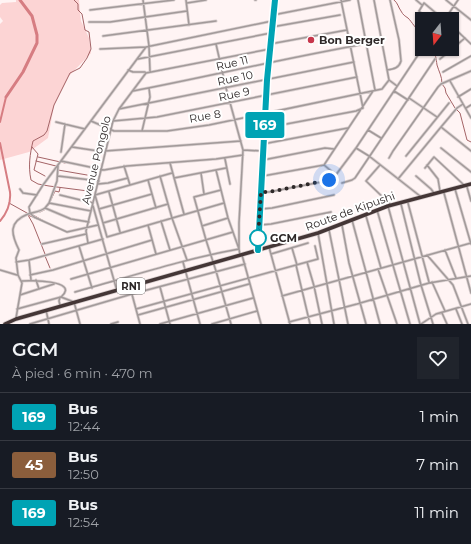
<!DOCTYPE html>
<html lang="fr">
<head>
<meta charset="utf-8">
<style>
	body { margin:0; font-family:Montserrat,sans-serif; background:#20242c; color:#f1f3f6; height:100vh; display:flex; flex-direction:column; font-size:15px; white-space:nowrap }
	* { box-sizing:border-box; margin:0 }
	p { font-size:13px; color:#9ea1a6 }
	.icon { flex:none; width:22px; height:22px; fill:none; stroke:currentColor; stroke-width:2; stroke-linecap:round; stroke-linejoin:round }
	.map { position:relative; height:324px; overflow:hidden }
	.details { display:flex; flex-direction:column; background:#171b24; flex:1 }
	.details>* { flex:none }
	.badge { padding:0 8px; border-radius:3px; font-size:14px; line-height:26px }
	.needle { width:26px; rotate:197deg }
	.fabs { position:absolute; left:415px; top:12px; display:grid; gap:8px }
	.fabs a { display:grid; place-items:center; width:44px; height:44px; border-radius:0px; background:#171b24; box-shadow:0 1px 3px #0004; font-size:20px }
	.you { position:absolute; width:20px; height:20px; margin:-10px; border:3px solid #fff; border-radius:50%; background:#1a73e8; box-shadow:0 0 0 6px #1a73e833 }
	.map>.badge { position:absolute; translate:-50% -50%; box-shadow:0 0 0 2px #fff }
	.round { display:grid; place-items:center; flex:none; width:42px; height:42px; border-radius:0px; background:#20242c }
	.overview { display:flex; align-items:center; justify-content:space-between; height:68px; padding:0 12px }
	h1 { font-size:19px; font-weight:600; line-height:30px }
	ul { padding:0; list-style:none }
	li { display:flex; align-items:center; gap:12px; height:48px; padding:0 12px; border-top:1px solid #363941 }
	li div { flex:1 }
	li b { display:block; font-size:15px }
	li em { font-style:normal }
	li .badge { min-width:44px; font-weight:700; text-align:center }
	.map>svg:first-child { display:block }
	.green { fill:#fcd4d4 }
	.lines { fill:none; stroke-linecap:round; stroke-linejoin:round }
	.stream { stroke:#a46467; stroke-width:1 }
	.canal { stroke:#d67d82; stroke-width:2 }
	.river { stroke:#d67d82; stroke-width:3 }
	.street-casing { stroke:#d9cfcf; stroke-width:3 }
	.secondary-casing { stroke:#d9cfcf; stroke-width:4 }
	.highway-casing { stroke:#d9cfcf; stroke-width:5 }
	.street { stroke:#a29a9a; stroke-width:1.5 }
	.secondary { stroke:#796e6e; stroke-width:2.5 }
	.highway { stroke:#443636; stroke-width:3.5 }
	.line-casing { stroke:#fff; stroke-width:9 }
	.line { stroke:#00a3b4; stroke-width:6 }
	.walk { stroke:#2e2828; stroke-width:4; stroke-dasharray:0 7.2 }
	.poi-dot { fill:#c7364b; stroke:#fff; stroke-width:1.5 }
	.stop-dot { fill:#fff; stroke:#00a3b4; stroke-width:2 }
	.labels { text-anchor:middle; dominant-baseline:central; stroke-width:4; stroke-linejoin:round; paint-order:stroke }
	.shield { fill:#fff; stroke:#6d6868; stroke-width:1 }
	.shield-label { font-size:10px; font-weight:bold; fill:#2e2828 }
	.poi-label { font-size:11px; font-weight:bold; fill:#2e2828; stroke:#fff; text-anchor:start }
	.street-label { font-size:11px; fill:#2e2828; stroke:#fff }
	.stop-label { font-size:11px; font-weight:bold; fill:#2e2828; stroke:#fff; text-anchor:start }
</style>
</head>
<body>
<div class="map">
<svg width="471" height="324" viewBox="0 0 471 324">
	<rect width="100%" height="100%" fill="#fff4f4"/>
	<path class="green" d="M16 0H79L81 21 89 38 91 53 69 76 54 106 48 138 29 152 0 160V24L3 21 0 17V5L2 3 16 2Z"/>
	<g class="lines">
		<path class="stream" d="M74 0 78 4V10L82 14 85 30 89 32 91 49 87 58 80 68 70 73 54 105 47 131 44 135 33 141C30 154 28 166 31 180L38 184 49 186 88 191
			M394 0C398 3 398 7 401 11 403 15 405 16 408 18 413 23 414 28 422 32
			M432 49C436 55 436 58 437 65 439 72 442 76 442 84L445 88 446 93 455 108
			M457 110 460 113 467 140 471 142
			M32 147 38 154 34 170 45 176
			M38 157 65 163
			M36 161 56 166
			M58 170 87 175
			M50 202 55 191 59 192 60 188
			M9 203 27 213
			M46 208 50 204
			M40 212 46 209
			M28 215 33 224 45 254
			M28 215 37 219
			M33 215 44 221
			M45 256 50 268"/>
		<path class="canal" d="M0 122 6 97
			M0 143 10 192C11 203 7 213 0 221"/>
		<path class="river" d="M6 97 23 72 37 43V35L32 16 20 0"/>
		<g class="street-casing">
			<path id="street" d="M143 0 149 46 150 71
				M186 0 189 25
				M255 0H256
				M358 0 375 90
				M374 0 389 80 397 86
				M416 0 422 5
				M446 0 471 20
				M187 3 206 0
				M90 10 174 0
				M273 15 350 0
				M427 19 419 11 424 3 443 19
				M445 19 458 0
				M89 22H110L187 11
				M452 26 471 44
				M272 27 340 15
				M103 36 216 21
				M216 44 226 88 243 150 239 223V249L240 255
				M270 44 347 30
				M100 49 146 47
				M138 59 271 33
				M440 59 465 38
				M128 70 133 72H145
				M387 70C394 69 399 68 401 61L399 40 390 0
				M443 72 471 56
				M450 81 471 118
				M133 91C216 75 298 55 382 41
				M394 91 408 100
				M458 97 471 89
				M409 98 437 117
				M466 108 471 105
				M119 109 354 62
				M91 121 114 131H167L209 125 382 89 389 80
				M113 121 157 117 357 77
				M56 122 85 129
				M441 127 471 151
				M265 128 356 111 363 108 341 0
				M368 130 381 138
				M142 131 150 97 149 88
				M263 144 348 128
				M72 147 105 152
				M356 148 369 156 420 196
				M441 148 471 172
				M243 150 263 151
				M105 151 241 141
				M61 152 65 124
				M406 156 449 103
				M389 158 393 151 438 87 441 84 471 71
				M225 159 230 184
				M263 160 325 148 334 149
				M61 161 104 170 127 166 216 159 243 155
				M170 163 184 214
				M324 165 373 91
				M324 165 336 175
				M380 165 366 181 391 205
				M427 165 438 179 440 191
				M124 166 130 185
				M425 168 434 157 464 185
				M201 173 204 194
				M58 176 99 181
				M160 176 172 218 187 260
				M263 176 324 165
				M416 176 431 189 434 193
				M174 178 226 168
				M398 179 441 127 457 108 463 104
				M148 180 156 208
				M342 183 352 180 355 178 435 59
				M98 184 108 183 128 178
				M467 187 471 201
				M20 189 23 193 37 195
				M455 189 471 244
				M221 190 194 197 206 240 216 271 231 324
				M109 192 120 232
				M261 192H269L332 180 356 148 422 49
				M444 193 471 293
				M60 195 93 203
				M95 195 107 237 224 203
				M95 195 172 173
				M49 203 57 181 58 166
				M408 203 429 282
				M401 204 421 285 433 324
				M93 206 117 291
				M388 206 420 324
				M45 208 49 203 91 211
				M99 209 152 194
				M261 209 272 208 334 195
				M377 210 410 324
				M366 216 381 268
				M352 220 380 324
				M161 221 170 250
				M103 223 168 204
				M98 225 67 232 34 217 30 213 29 207 43 185 146 47 272 21
				M148 225 156 254
				M260 225 271 224 331 212
				M342 225 349 263 366 324
				M202 226 228 218
				M329 230 348 324
				M318 233 334 324
				M88 243 86 231 113 121 119 109 146 73 270 49
				M42 244 86 234
				M79 246 92 288
				M269 247 290 324
				M292 248 297 265
				M445 250 456 278
				M271 254 308 243
				M242 255 261 324
				M427 255 453 285 468 324
				M29 260 31 280
				M16 262 29 260 103 239
				M183 262 200 324
				M307 262 314 286 322 324
				M296 265 310 324
				M378 269 397 324
				M0 270 17 275
				M30 275 53 270 152 240
				M71 279 233 232
				M36 280 39 289
				M22 281C28 280 79 280 62 296
				M432 282 445 311
				M130 287 140 324
				M160 287 170 324
				M75 292C129 277 183 259 239 249L228 218 216 170
				M20 295 54 284
				M282 296 471 243
				M60 305 59 301 60 297
				M17 309 61 297 74 302 80 324
				M136 309 318 259 315 246
				M456 309 462 324
				M46 310 49 324
				M442 313 447 324
				M138 315 249 284
				M16 318 22 283 18 275 16 258 19 250C11 234 8 222 28 214 34 212 40 212 45 208L71 219 89 222
				M289 322 357 304 429 283 471 276
				M30 324 132 294 245 264
				M111 324 118 322
				M160 324 253 298
				M212 324 257 311
				M421 324 436 314 471 304"/>
		</g>
		<g class="secondary-casing">
			<path id="secondary" d="M258 250 267 79 275 0"/>
		</g>
		<g class="highway-casing">
			<path id="highway" d="M5 324 16 319 318 233 388 206 471 184"/>
		</g>
		<use href="#street" class="street"/>
		<use href="#secondary" class="secondary"/>
		<use href="#highway" class="highway"/>
	</g>
	<g class="lines">
		<g class="line-casing">
			<path id="line" d="M258 250 267 80 275 0"/>
		</g>
		<use href="#line" class="line"/>
		<path class="walk" d="M258 238 261 192H269L329 180"/>
	</g>
	<circle class="poi-dot" cx="311" cy="40" r="4"/>
	<circle class="stop-dot" cx="258" cy="238" r="8"/>
	<g class="labels">
		<rect class="shield" x="117" y="278" width="28" height="16" rx="3"/>
		<g class="shield-label">
			<text x="131" y="286">RN1</text>
		</g>
		<g class="poi-label">
			<text x="319" y="40">Bon Berger</text>
		</g>
		<g class="street-label">
			<text transform="translate(232 63) rotate(-13)">Rue 11</text>
			<text transform="translate(235 78) rotate(-12)">Rue 10</text>
			<text transform="translate(234 94) rotate(-12)">Rue 9</text>
			<text transform="translate(205 116) rotate(-10)">Rue 8</text>
			<text transform="translate(96 160) rotate(-76)">Avenue Pongolo</text>
			<text transform="translate(350 211) rotate(-20)">Route de Kipushi</text>
		</g>
		<g class="stop-label">
			<text x="270" y="238">GCM</text>
		</g>
	</g>
</svg>
<div class="fabs">
<a><svg class="needle" viewBox="-14 -14 28 28"><path d="M0-13l5 13h-10z" fill="#e53935"/><path d="M0 13l5-13h-10z" fill="#9ea1a6"/></svg></a>
</div>
<div class="you" style="left:329px;top:180px"></div>
<b class="badge" style="left:265px;top:125px;background:#00a3b4;color:#fff">169</b>
</div>
<section class="details">
<div class="overview"><div><h1>GCM</h1><p>À pied · 6 min · 470 m</p></div><a class="round"><svg class="icon" aria-label="heart" viewBox="0 0 24 24"><path d="M12 20l-8-8c-3-5 5-10 8-4 3-6 11-1 8 4z"/></svg></a></div>
<ul>
<li><span class="badge" style="background:#00a3b4;color:#fff">169</span><div><b>Bus</b><p>12:44</p></div><em>1 min</em></li>
<li><span class="badge" style="background:#8b5e3c;color:#fff">45</span><div><b>Bus</b><p>12:50</p></div><em>7 min</em></li>
<li><span class="badge" style="background:#00a3b4;color:#fff">169</span><div><b>Bus</b><p>12:54</p></div><em>11 min</em></li>
</ul>
</section>
</body>
</html>
